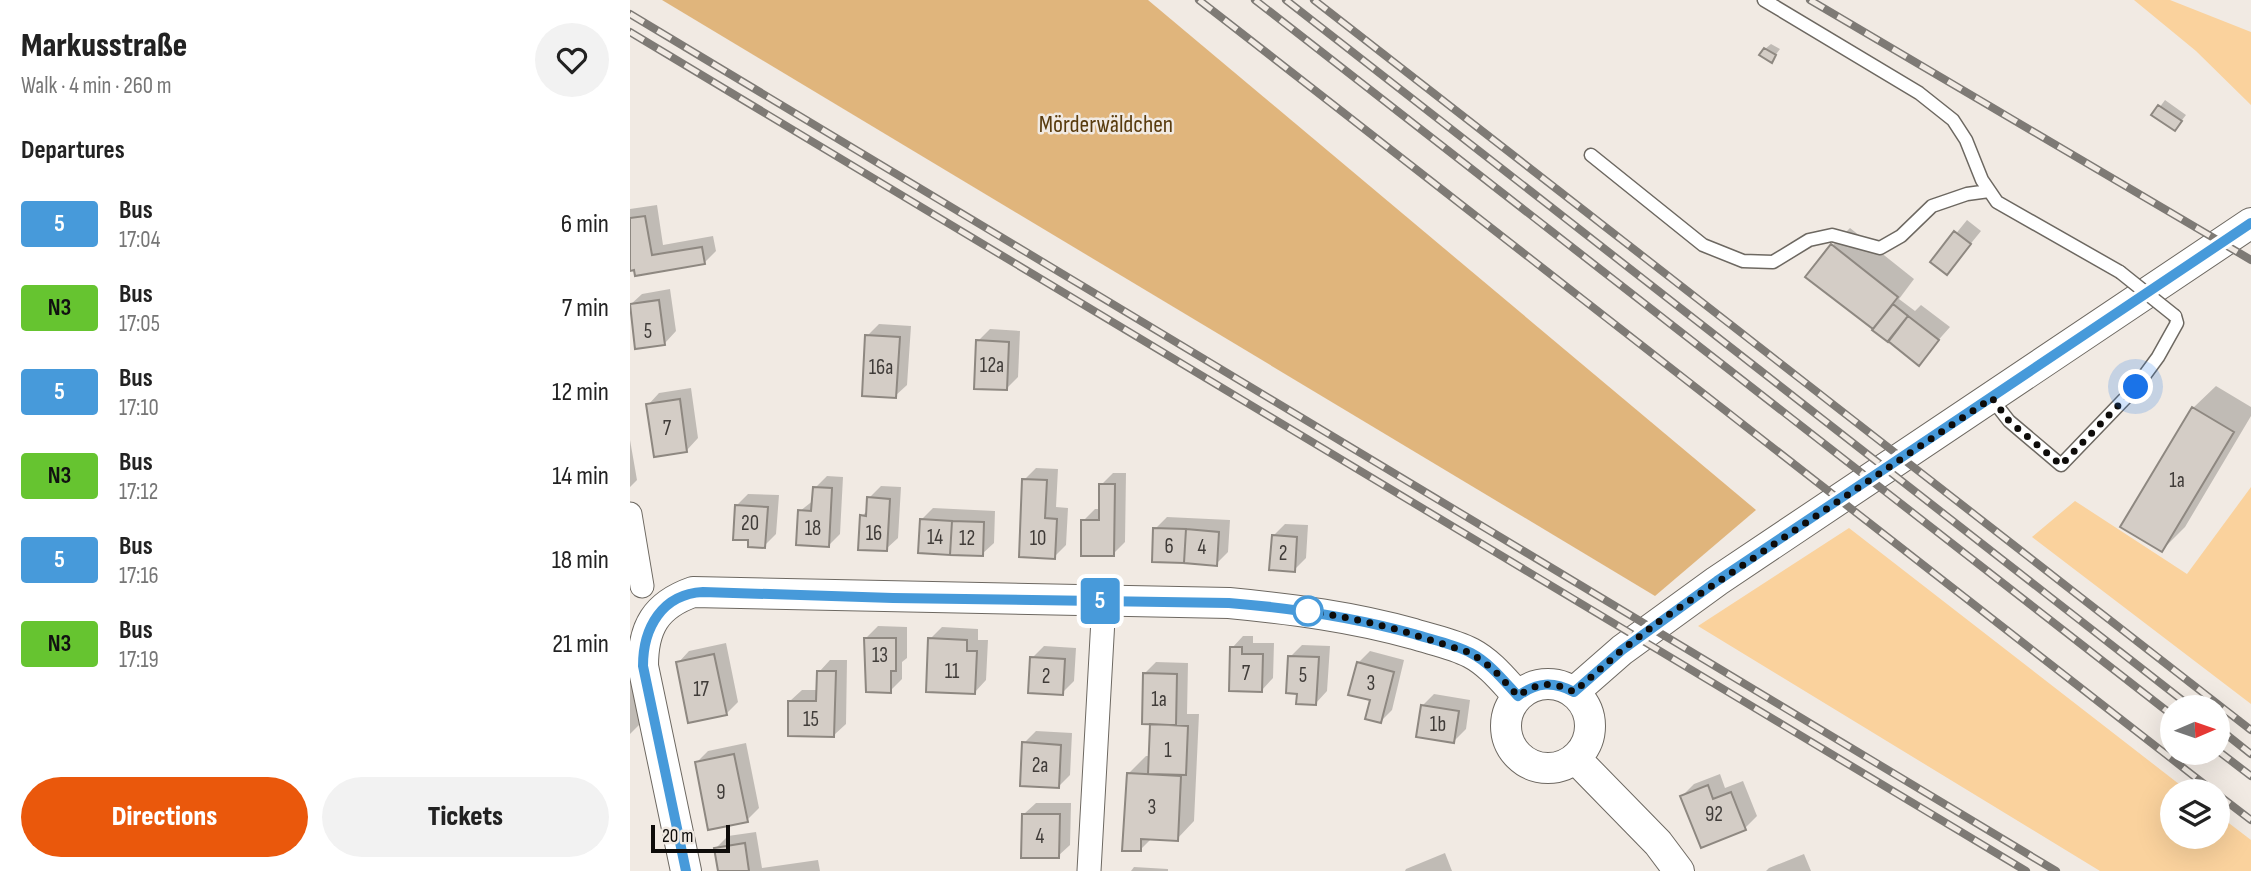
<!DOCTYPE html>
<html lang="en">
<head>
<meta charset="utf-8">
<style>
	body { margin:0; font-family:"Sofia Sans Condensed",sans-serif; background:#f2f2f2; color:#222; height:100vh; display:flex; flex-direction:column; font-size:26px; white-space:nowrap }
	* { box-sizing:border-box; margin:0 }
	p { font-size:23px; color:#767676 }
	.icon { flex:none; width:38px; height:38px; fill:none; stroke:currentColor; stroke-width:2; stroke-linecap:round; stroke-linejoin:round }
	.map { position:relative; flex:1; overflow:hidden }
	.drawer { display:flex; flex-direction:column; background:#fff; width:630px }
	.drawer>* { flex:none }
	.badge { padding:0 14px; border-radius:5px; font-size:24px; line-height:46px }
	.needle { width:46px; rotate:88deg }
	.tools { position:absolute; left:1530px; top:695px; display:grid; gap:14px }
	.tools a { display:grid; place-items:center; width:70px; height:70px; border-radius:50%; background:#fff; box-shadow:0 7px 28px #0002; font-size:35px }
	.scale { position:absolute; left:21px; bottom:18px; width:79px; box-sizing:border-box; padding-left:7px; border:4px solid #0e0c0a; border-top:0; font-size:19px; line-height:24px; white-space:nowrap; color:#0e0c0a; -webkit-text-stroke:5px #f1eae3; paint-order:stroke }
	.you { position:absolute; width:35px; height:35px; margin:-18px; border:5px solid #fff; border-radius:50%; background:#1a73e8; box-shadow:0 0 0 10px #1a73e833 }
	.map>.badge { position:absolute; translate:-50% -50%; box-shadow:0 0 0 4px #fff }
	h2 { padding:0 21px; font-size:26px; line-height:63px }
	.round { display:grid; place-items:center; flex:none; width:74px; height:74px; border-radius:37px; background:#f2f2f2 }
	.overview { display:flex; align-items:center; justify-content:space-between; height:119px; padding:0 21px }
	h1 { font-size:33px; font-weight:800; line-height:52px }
	.action { display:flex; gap:14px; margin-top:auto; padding:14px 21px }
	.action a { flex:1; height:80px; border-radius:42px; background:#ea580c; color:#fff; font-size:28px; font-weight:800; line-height:80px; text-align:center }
	.action a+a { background:#f2f2f2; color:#222 }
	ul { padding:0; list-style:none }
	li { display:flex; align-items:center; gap:21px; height:84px; padding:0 21px }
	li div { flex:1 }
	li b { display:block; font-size:26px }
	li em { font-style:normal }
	li .badge { min-width:77px; font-weight:700; text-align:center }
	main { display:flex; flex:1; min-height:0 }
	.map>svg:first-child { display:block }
	.green { fill:#fad29d }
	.forest { fill:#e0b57c }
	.shadow { fill:#0003 }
	.building { fill:#d4cdc6; stroke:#8e8881; stroke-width:2 }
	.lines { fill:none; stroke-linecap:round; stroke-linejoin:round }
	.service-casing { stroke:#6d6861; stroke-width:15 }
	.minor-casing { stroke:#6d6861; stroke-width:25 }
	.tertiary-casing { stroke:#6d6861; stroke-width:32 }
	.service { stroke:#fff; stroke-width:12 }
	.minor { stroke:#fff; stroke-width:23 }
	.tertiary { stroke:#fff; stroke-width:30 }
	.rail-casing { stroke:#7e7a75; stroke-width:8 }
	.rail { stroke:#f1eae3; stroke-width:5; stroke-dasharray:16; stroke-linecap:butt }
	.service-bridge-casing { stroke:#6d6861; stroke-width:15; stroke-linecap:butt }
	.service-bridge { stroke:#fff; stroke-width:12 }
	.line-casing { stroke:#fff; stroke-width:16 }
	.line { stroke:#479ada; stroke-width:10 }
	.walk { stroke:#0e0c0a; stroke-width:7; stroke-dasharray:0 12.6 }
	.stop-dot { fill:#fff; stroke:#479ada; stroke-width:3.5 }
	.labels { text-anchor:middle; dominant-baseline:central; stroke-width:5; stroke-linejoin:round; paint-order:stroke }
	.number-label { font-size:21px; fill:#403c39 }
	.park-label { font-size:24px; fill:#583b0d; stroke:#f1eae3 }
</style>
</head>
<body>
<main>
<section class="drawer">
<div class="overview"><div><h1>Markusstraße</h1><p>Walk · 4 min · 260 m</p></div><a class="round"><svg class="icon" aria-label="heart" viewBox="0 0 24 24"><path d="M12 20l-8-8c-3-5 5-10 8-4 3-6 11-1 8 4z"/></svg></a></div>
<h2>Departures</h2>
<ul>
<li><span class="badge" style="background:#479ada;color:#fff">5</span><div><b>Bus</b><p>17:04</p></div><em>6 min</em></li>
<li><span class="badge" style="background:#66c430;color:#111">N3</span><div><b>Bus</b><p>17:05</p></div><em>7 min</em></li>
<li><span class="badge" style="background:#479ada;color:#fff">5</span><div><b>Bus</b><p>17:10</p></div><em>12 min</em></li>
<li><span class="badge" style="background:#66c430;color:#111">N3</span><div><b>Bus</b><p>17:12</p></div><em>14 min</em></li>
<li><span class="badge" style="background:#479ada;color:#fff">5</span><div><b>Bus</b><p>17:16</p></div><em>18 min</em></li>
<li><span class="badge" style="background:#66c430;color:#111">N3</span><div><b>Bus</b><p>17:19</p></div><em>21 min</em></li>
</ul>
<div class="action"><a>Directions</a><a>Tickets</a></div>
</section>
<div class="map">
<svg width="1621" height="871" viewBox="0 0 1621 871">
	<rect width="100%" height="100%" fill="#f1eae3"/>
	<path class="green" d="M1504 0H1540L1621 32V105L1566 51Z
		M1621 487V704L1402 537 1445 501 1557 574Z
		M1219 528 1558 791H1542V836H1587V814L1621 840V871H1470L1068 626Z"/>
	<path class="forest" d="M32 0H518L1126 510 1025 596Z"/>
	<path class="shadow" d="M1141 44 1150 49 1141 61 1135 49Z
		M1535 100 1556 115 1545 129 1524 115Z
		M27 205 33 245 83 236 86 251 74 263 0 269V209Z
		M1337 220 1351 231 1317 273 1303 262Z
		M1220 228 1284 279 1269 299 1285 311 1291 305 1320 327 1288 363 1258 339 1202 246Z
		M40 289 46 331 35 343 7 347 0 305 12 294Z
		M249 324 281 326 277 385 265 396 237 336Z
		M360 329 390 331 388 377 376 389 348 341Z
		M1586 386 1621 407V416L1555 527 1532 550 1563 408Z
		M61 388 68 438 57 450 18 405 29 393Z
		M0 440 7 480 0 487Z
		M406 468 428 469 426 507 438 508 436 545 424 557 394 480Z
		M483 473H496L495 542 483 554 453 521 465 509H471V485Z
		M197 476 213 477 210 534 198 546 170 511 184 500 185 488Z
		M251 486 271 487 268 538 256 549 232 516 238 510 239 498Z
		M118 494 149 495 146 534 134 546 120 539 107 505Z
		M303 508 365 511 364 543 352 554 291 520Z
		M537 517 600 520 598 552 586 564 525 529Z
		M655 524 678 525 676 558 664 570 643 536Z
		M248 626 277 627V658L272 662V679L260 691 236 638Z
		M312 627 348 629V640H358L356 680 345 692 300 639Z
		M613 636H623V643H644L643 678 632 690 602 648Z
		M96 643 108 702 96 714 48 663 59 651Z
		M672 645 700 646 697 691 686 703 669 692 660 657Z
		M414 646 446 648 444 681 432 693 402 658Z
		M740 651 774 660 762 710 750 722 728 663Z
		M0 658 18 716 0 734Z
		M200 660H217L216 724 204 735 160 701 172 690H188L189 672Z
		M526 662 558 663 557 714H569L564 821 547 839 522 838 510 850 499 773 516 756H520L521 722 514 674Z
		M804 694 840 700 836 729 824 741 792 706Z
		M406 731 442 733 440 775 428 787 394 743Z
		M116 743 129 808 117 820 67 762 78 751Z
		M1090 774 1095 788 1113 781 1127 816 1115 828 1052 796 1064 784Z
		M406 803H441L440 845 428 856 394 814Z
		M126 832 132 868 188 860 190 871H90L86 848 98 836Z
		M815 853 822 871H775L776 869Z
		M1174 854 1181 871H1136L1139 868Z
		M504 867 538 869V871H501Z"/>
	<path class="building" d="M1134 48 1146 55 1142 63 1129 55Z
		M1528 105 1552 121 1545 131 1521 115Z
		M15 216 22 255 72 247 75 264 5 276 4 270 0 271V218Z
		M1324 231 1341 244 1317 275 1300 262Z
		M1201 244 1268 297 1243 329 1175 277Z
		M29 300 35 345 5 349 0 304Z
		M1263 304 1278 316 1258 342 1242 330Z
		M1278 316 1309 340 1289 366 1258 341Z
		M235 335 270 337 266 398 232 396Z
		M346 340 379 342 377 390 344 389Z
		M50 399 57 452 24 457 16 404Z
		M1562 407 1604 432 1532 552 1490 527Z
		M392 479 417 480 415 518 427 519 425 559 389 557Z
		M469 484H485L484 556H451V520H469Z
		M183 487 202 488 199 547 166 545 168 510 181 511Z
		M237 497 260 499 257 551 228 550 230 515 236 516Z
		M105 505 138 507 135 548 118 547V540H103Z
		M290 519 322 521 320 555 288 553Z
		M322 521 354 522 353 556 320 555Z
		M523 528 556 529 554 563 522 562Z
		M556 529 589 532 587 566 554 563Z
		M642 535 667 537 665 572 639 570Z
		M234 638H266V671H261V693L236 692Z
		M298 638 337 640V651H347L345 694 296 692Z
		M600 647H612V654H633L632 692 599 691Z
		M84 654 97 715 58 723 46 662Z
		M658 656 689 657 686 705 666 704 667 694 656 693Z
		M400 657 435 659 433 695 398 693Z
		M727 662 764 672 751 723 735 719 740 700 718 695Z
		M187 671H206L204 737 158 736V701H186Z
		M513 673 547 674 546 725 512 724Z
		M791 705 829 711 824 743 786 737Z
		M520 724 558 726 556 775 518 774Z
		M392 742 431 745 429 788 390 786Z
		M104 754 118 822 78 830 65 762Z
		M497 773 551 776 548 841 511 839V851H492Z
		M1078 785 1083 799 1101 792 1116 830 1071 848 1050 796Z
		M392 814H430L429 858H391Z
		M115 843 119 871H88L84 848Z"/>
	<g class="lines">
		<g class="service-casing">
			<path id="service" d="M1134 0 1289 93 1323 120 1336 140 1352 180 1367 202 1490 272
				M961 155 1073 245 1113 261 1143 262 1179 240 1202 235 1250 248 1271 236 1302 206 1337 194 1359 191
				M1361 398 1379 421 1431 465 1506 387 1528 357 1547 323 1545 316"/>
		</g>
		<g class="minor-casing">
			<path id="minor" d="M0 514 12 586
				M459 871 474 601"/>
		</g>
		<g class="tertiary-casing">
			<path id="tertiary" d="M876 726a42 42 0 1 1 84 0a42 42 0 1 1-84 0Z
				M944 692 992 650 1087 581 1621 223
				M945 758 1028 843 1049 871
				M56 871 13 666C13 627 26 605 63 592L599 603C662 609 723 617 784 634 803 640 824 644 841 653 860 663 874 681 888 696"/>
		</g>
		<use href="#service" class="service"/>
		<use href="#minor" class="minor"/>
		<use href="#tertiary" class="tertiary"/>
		<g class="rail-casing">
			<path id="rail" d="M569 0 1583 791
				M625 0 1542 715
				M656 0 1561 707
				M684 0 1621 730
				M1180 0 1621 260
				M0 14 1426 871
				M0 32 1396 871
				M1587 727 1621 754
				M1587 750 1621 776
				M1587 794 1621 820"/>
		</g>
		<use href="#rail" class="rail"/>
		<g class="service-bridge-casing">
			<path id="service-bridge" d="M1490 272 1545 316"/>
		</g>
		<use href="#service-bridge" class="service-bridge"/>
	</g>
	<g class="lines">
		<g class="line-casing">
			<path id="line" d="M56 871 13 666C13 628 32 594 73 592L263 598 599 603C662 608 723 617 784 634 803 640 824 644 841 653 860 663 874 681 888 696 907 682 923 681 944 692L992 650 1087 581 1621 223"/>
		</g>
		<use href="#line" class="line"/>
		<path class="walk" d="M678 611 724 619 769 630 841 653 863 669 888 696C907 682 923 681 944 692L992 650 1031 620 1362 398 1379 421 1431 465 1506 387"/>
	</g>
	<circle class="stop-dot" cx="678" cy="611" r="14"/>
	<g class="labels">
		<g class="number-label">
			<text x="18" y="331">5</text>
			<text x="362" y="365">12a</text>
			<text x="251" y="367">16a</text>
			<text x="37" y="428">7</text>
			<text x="1547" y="480">1a</text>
			<text x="120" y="523">20</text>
			<text x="183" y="528">18</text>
			<text x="244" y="533">16</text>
			<text x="305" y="537">14</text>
			<text x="337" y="538">12</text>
			<text x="408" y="538">10</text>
			<text x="539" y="546">6</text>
			<text x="572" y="547">4</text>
			<text x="653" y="553">2</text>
			<text x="250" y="655">13</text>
			<text x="322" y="671">11</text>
			<text x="616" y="673">7</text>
			<text x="673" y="675">5</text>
			<text x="416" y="676">2</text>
			<text x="741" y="683">3</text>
			<text x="71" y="689">17</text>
			<text x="529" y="699">1a</text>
			<text x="181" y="719">15</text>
			<text x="808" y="724">1b</text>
			<text x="538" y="750">1</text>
			<text x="410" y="765">2a</text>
			<text x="91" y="792">9</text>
			<text x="522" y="807">3</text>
			<text x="1084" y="814">92</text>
			<text x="410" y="836">4</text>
		</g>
		<g class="park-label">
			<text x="476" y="124">Mörderwäldchen</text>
		</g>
	</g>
</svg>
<div class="tools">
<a><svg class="needle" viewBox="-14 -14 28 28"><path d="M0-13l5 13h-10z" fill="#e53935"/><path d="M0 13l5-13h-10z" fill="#767676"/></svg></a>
<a><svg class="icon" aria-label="layers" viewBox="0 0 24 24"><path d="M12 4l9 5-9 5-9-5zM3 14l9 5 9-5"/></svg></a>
</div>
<div class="scale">20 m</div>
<div class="you" style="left:1506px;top:387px"></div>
<b class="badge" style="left:470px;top:601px;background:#479ada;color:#fff">5</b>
</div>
</main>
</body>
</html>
